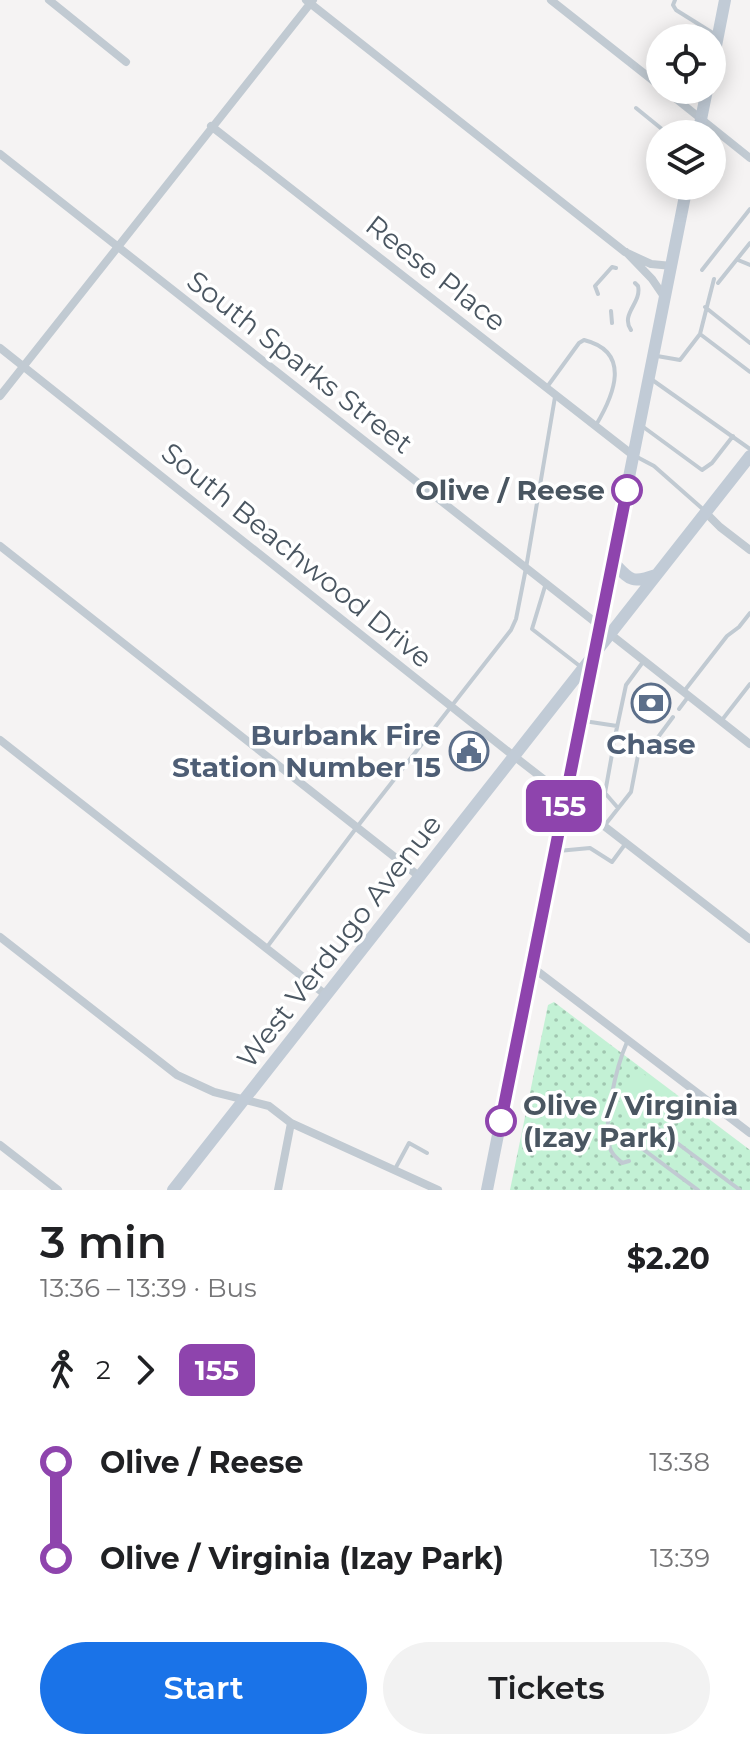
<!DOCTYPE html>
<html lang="en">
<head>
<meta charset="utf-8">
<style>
	body { margin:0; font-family:Montserrat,sans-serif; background:#f2f2f2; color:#202124; height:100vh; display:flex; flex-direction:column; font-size:30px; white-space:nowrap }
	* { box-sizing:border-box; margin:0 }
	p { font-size:26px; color:#757577 }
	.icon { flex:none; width:44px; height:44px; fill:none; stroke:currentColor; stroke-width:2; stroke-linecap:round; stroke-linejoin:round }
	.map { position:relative; height:1190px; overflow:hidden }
	.side { display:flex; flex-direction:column; background:#fff; flex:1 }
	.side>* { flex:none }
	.badge { padding:0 16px; border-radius:12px; font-size:28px; line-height:52px }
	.tools { position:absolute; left:646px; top:24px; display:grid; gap:16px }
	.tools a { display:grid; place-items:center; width:80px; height:80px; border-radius:50%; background:#fff; box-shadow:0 4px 20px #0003; font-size:40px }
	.map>.badge { position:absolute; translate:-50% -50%; box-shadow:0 0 0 4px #fff }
	.legs { display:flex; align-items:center; gap:12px; height:88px; padding:0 40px; font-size:26px }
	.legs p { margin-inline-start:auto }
	.head { display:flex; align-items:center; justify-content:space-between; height:136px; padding:0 40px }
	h1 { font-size:44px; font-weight:600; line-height:60px }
	.button { display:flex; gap:16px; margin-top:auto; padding:16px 40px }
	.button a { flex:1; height:92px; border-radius:48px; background:#1a73e8; color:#fff; font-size:32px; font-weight:600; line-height:92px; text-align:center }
	.button a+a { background:#f2f2f2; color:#202124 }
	ul { padding:0 40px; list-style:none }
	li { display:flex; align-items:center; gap:28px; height:96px; font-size:30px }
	li i { display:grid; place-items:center; width:12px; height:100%; margin:0 10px; background:currentColor }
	li i::after { content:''; width:20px; height:20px; margin:-10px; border:6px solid; border-radius:50%; background:#fff }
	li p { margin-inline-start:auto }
	li:first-child i { background:linear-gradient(#0000 50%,currentColor 0) }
	li:last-child i { background:linear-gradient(currentColor 50%,#0000 0) }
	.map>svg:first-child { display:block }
	.park { fill:url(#park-dots) }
	.pitch { fill:#c3f1d5 }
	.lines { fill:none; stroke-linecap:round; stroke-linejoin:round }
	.lane { stroke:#c1cad2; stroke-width:4 }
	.street { stroke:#c1cad2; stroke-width:8 }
	.secondary { stroke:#c1cbd6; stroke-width:12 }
	.line-1-casing { stroke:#fff; stroke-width:18 }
	.line-1 { stroke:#8e44ad; stroke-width:12 }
	.stop-1-dot { fill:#fff; stroke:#8e44ad; stroke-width:4 }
	.labels { text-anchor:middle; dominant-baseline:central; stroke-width:7; stroke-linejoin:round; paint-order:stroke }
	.street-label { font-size:28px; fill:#4a5661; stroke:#fff }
	.stop-label { font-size:28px; font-weight:bold; fill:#4a5661; stroke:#fff; text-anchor:end }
	.service-label { font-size:28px; font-weight:bold; fill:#4e5e75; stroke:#fff; text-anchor:end }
</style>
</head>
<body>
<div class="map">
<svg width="750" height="1190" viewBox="0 0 750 1190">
	<defs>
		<pattern id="park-dots" width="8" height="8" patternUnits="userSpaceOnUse" patternTransform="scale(2)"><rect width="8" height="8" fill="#c3f1d5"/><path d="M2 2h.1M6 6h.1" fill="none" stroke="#a0c6b0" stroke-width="1.8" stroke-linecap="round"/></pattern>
	</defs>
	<rect width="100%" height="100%" fill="#f5f3f3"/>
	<path class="park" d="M554 1002 750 1150V1190H510L548 1005Z"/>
	<path class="pitch" d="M637 1069 667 1091 645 1120 615 1098Z"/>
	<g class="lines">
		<path class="lane" d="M675 0 673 5 676 10 716 35
			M636 108 668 134
			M738 260 750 265
			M702 270 750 209
			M718 283 750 243
			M598 294 595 286 612 267 616 268
			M705 307 750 343
			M611 311 612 323
			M631 330C620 314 642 303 638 286L635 283
			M700 334 750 372
			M657 356 680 360 700 334 714 279
			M651 379 750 449
			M547 387 579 343 584 340C632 352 614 395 596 425
			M642 426 702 470 712 463 733 436
			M637 457 654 466 705 511
			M546 583 532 629 581 667
			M685 690 727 636 739 627 750 613
			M679 709 688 697
			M722 720 750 684
			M584 721 617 726
			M616 732 605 793 618 808
			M639 750 646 751 650 748 673 717
			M605 825 631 792 639 750 616 732 626 685 643 662
			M558 851 590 848 612 862 626 843
			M267 947 357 827 511 630 516 619 526 568 555 397
			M627 1042C617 1065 602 1124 610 1148 612 1155 617 1158 622 1163L629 1161
			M657 1128 740 1190
			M640 1147 698 1190
			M395 1169 409 1143 427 1153"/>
		<path class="street" d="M49 0 126 62
			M306 0 625 252 651 264 672 266
			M551 0 660 86
			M665 90 750 158
			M211 126 634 456
			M0 154 750 744
			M626 252 652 279 665 298
			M0 348 515 757 750 939
			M0 396 313 0
			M706 513 720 527 750 550
			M0 546 420 877
			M0 740 326 995
			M0 937 177 1075 214 1092 269 1106 291 1123 438 1190
			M532 967 750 1133
			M0 1145 58 1190
			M278 1190 291 1123"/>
		<path class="secondary" d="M712 66 725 0
			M698 134 707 90
			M613 562C630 580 631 584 656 575
			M173 1190 750 456
			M487 1190 687 186"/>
	</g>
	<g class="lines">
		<g class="line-1-casing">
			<path id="line-1" d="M501 1121 627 490"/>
		</g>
		<use href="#line-1" class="line-1"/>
	</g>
	<defs>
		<g id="bank-ring" transform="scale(2)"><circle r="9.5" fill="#fff" stroke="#5c6f8a" stroke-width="1.5"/><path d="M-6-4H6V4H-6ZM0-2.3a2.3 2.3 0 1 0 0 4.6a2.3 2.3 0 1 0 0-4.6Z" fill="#5c6f8a"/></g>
		<g id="civic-ring" transform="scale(2)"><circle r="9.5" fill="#fff" stroke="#5c6f8a" stroke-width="1.5"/><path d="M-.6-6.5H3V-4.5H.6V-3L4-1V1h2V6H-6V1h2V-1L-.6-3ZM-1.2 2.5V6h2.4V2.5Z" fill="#5c6f8a"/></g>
	</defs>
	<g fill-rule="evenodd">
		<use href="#bank-ring" x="651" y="703"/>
		<use href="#civic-ring" x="469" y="751"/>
	</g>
	<g class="stop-1-dot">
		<circle cx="627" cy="490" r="14"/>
		<circle cx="501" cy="1121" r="14"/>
	</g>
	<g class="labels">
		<g class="street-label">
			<text transform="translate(436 273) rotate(38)">Reese Place</text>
			<text transform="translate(300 362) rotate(38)">South Sparks Street</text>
			<text transform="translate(297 555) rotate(39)">South Beachwood Drive</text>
			<text transform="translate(339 941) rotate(-52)">West Verdugo Avenue</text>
		</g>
		<g class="stop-label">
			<text x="605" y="490">Olive / Reese</text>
			<text x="523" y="1105" text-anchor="start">Olive / Virginia<tspan x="523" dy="32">(Izay Park)</tspan></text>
		</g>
		<g class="service-label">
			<text x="441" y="735">Burbank Fire<tspan x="441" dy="32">Station Number 15</tspan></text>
			<text x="651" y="744" text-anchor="middle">Chase</text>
		</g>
	</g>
</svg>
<div class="tools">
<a><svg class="icon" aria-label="locate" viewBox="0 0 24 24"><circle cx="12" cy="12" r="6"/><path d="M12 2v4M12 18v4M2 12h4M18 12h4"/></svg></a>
<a><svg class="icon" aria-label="layers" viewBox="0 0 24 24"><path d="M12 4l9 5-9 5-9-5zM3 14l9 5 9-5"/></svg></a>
</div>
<b class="badge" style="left:564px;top:806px;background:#8e44ad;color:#fff">155</b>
</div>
<section class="side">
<div class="head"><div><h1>3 min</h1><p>13:36 – 13:39 · Bus</p></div><b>$2.20</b></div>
<div class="legs"><svg class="icon" aria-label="walk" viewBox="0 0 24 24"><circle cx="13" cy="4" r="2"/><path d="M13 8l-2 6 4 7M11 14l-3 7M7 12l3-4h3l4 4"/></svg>2<svg class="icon" aria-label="forward" viewBox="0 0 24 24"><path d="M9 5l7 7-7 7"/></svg><b class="badge" style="background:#8e44ad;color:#fff">155</b></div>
<ul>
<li><i style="color:#8e44ad"></i><b>Olive / Reese</b><p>13:38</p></li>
<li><i style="color:#8e44ad"></i><b>Olive / Virginia (Izay Park)</b><p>13:39</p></li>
</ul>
<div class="button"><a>Start</a><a>Tickets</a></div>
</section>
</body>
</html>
